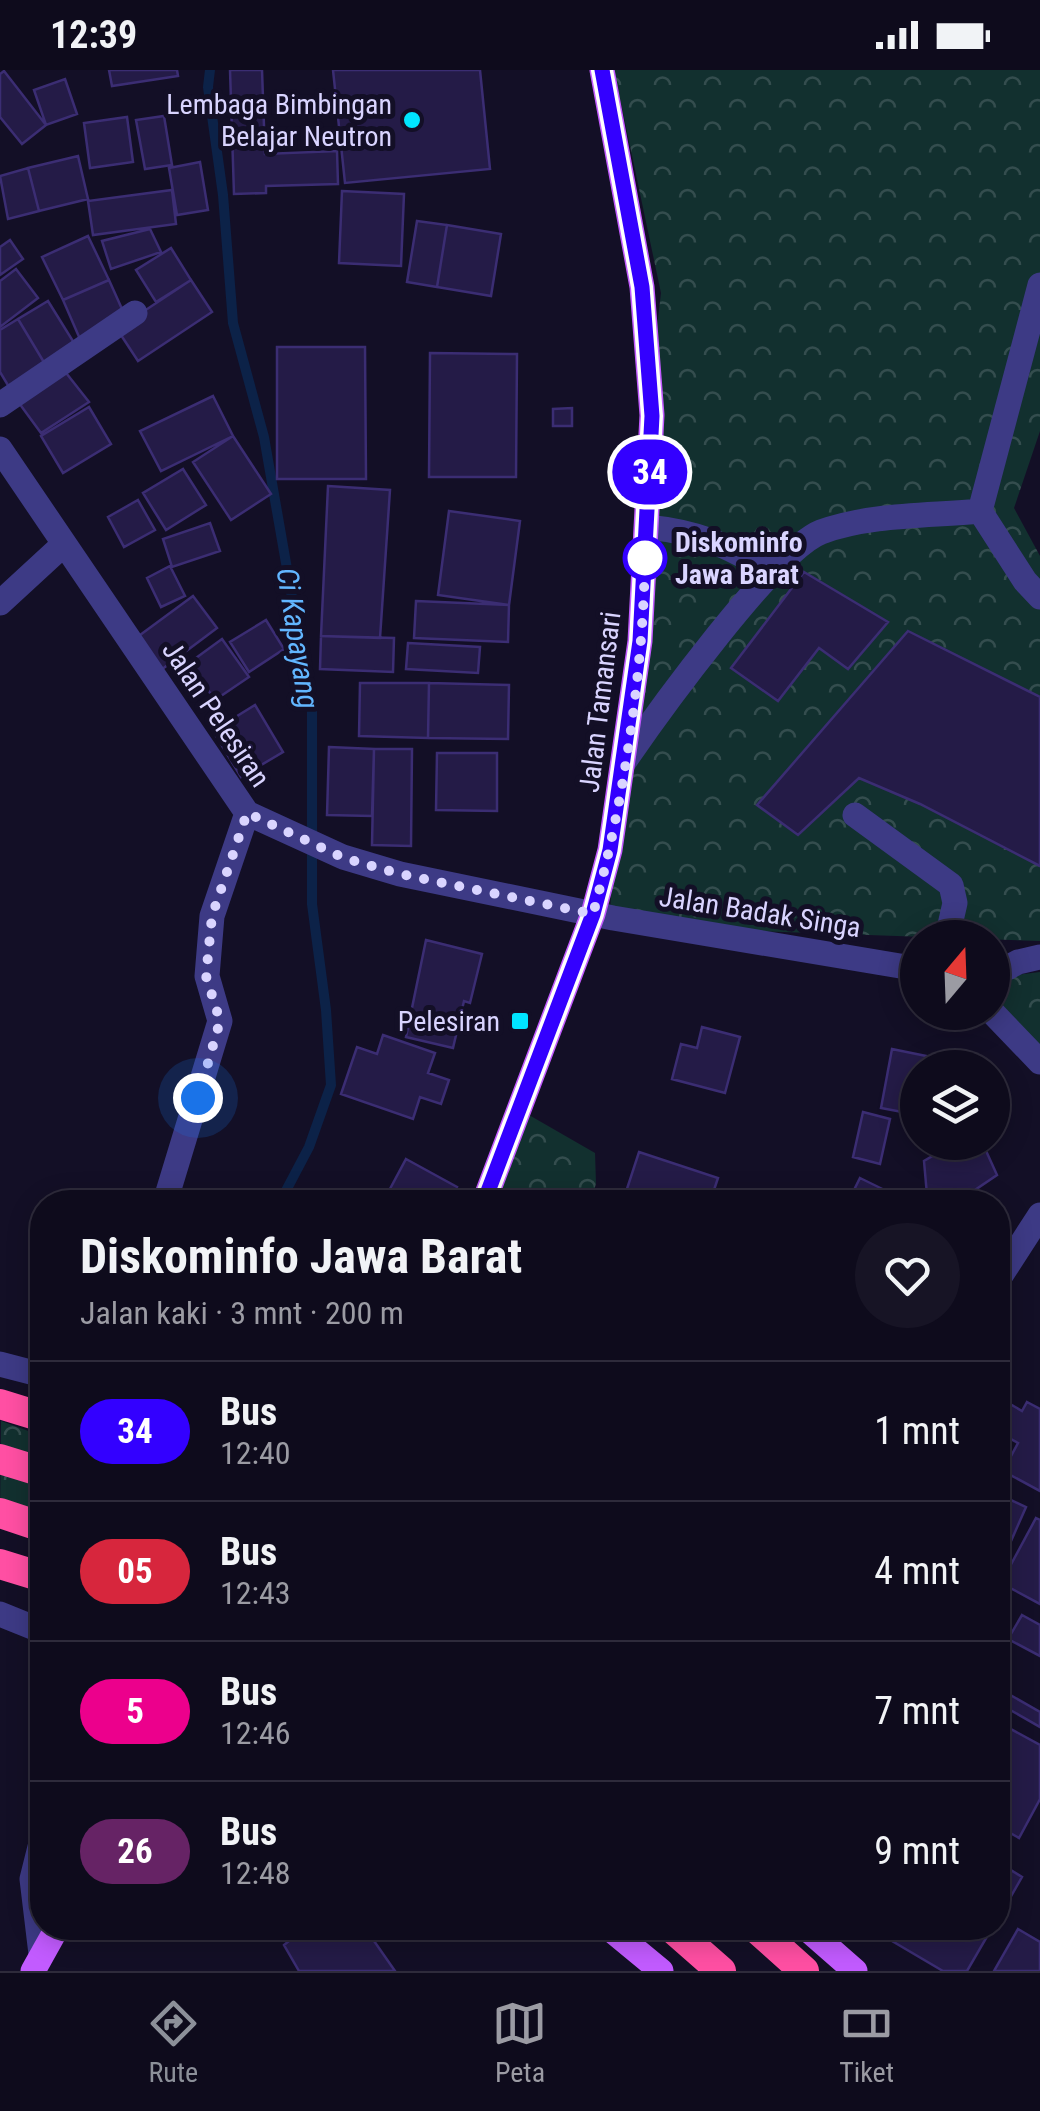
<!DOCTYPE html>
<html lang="id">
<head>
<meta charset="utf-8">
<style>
	body { margin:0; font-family:"Roboto Condensed",sans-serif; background:#171425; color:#f1f3f6; height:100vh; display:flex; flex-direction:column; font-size:38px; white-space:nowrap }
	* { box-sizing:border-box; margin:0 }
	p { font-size:32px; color:#9b9ba3 }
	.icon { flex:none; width:55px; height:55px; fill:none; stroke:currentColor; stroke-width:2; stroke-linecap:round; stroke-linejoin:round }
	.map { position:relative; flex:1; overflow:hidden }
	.panel { position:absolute; left:30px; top:1120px; width:980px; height:750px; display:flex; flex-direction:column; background:#0e0b1c; border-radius:40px; box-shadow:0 5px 25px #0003,0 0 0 2px #2e2b3b }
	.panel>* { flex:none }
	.badge { padding:0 20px; border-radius:32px; font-size:35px; line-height:65px }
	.needle { width:65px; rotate:19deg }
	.tools { position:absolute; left:900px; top:850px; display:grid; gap:20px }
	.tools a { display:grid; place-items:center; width:110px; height:110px; border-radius:50%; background:#0e0b1c; box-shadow:0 5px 25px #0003,0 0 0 2px #2e2b3b; font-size:50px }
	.you { position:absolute; width:50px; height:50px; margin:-25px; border:8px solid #fff; border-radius:50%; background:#1a73e8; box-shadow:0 0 0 15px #1a73e833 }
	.map>.badge { position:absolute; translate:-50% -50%; box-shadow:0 0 0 5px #fff }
	.round { display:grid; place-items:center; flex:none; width:105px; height:105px; border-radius:52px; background:#171425 }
	.head { display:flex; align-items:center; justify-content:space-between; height:170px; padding:0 50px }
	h1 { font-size:48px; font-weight:700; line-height:75px }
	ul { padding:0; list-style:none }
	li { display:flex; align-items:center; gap:30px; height:140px; padding:0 50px; border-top:2px solid #2e2b3b }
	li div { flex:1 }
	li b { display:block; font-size:38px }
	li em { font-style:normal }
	li .badge { min-width:110px; font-weight:700; text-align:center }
	.status { display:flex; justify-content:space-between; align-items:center; height:70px; padding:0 50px; background:#0e0b1c; direction:ltr }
	.status svg { height:28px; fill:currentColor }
	.menu { display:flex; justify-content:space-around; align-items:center; height:140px; border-top:2px solid #2e2b3b; background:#0e0b1c; font-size:28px; color:#9b9ba3 }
	.menu a { display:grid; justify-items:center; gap:5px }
	.menu .active { color:#8c9099 }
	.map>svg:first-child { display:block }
	.forest { fill:url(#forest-crowns) }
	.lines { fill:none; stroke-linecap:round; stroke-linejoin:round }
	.stream { stroke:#0c2248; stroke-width:10 }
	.building { fill:#241b47; stroke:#3b2d73; stroke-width:2.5 }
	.minor { stroke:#3d3a85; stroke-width:25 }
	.major { stroke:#c25bff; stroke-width:25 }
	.highway { stroke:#ff4fa3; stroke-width:30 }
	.line-casing { stroke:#fff; stroke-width:22 }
	.line { stroke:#30f; stroke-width:15 }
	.walk { stroke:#d9d4ff; stroke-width:10; stroke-dasharray:0 18 }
	.poi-dot { fill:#00e5ff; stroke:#130f26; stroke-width:4 }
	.stop-dot { fill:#fff; stroke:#30f; stroke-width:5 }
	.labels { text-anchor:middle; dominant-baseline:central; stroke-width:10; stroke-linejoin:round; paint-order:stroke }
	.poi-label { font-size:28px; fill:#d9d4ff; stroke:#130f26; text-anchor:end }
	.stop-label { font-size:28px; font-weight:bold; fill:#d9d4ff; stroke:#130f26; text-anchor:start }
	.street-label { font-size:28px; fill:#d9d4ff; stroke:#130f26 }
	.water-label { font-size:30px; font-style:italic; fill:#62b6ff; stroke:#130f26 }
</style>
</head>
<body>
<div class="status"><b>12:39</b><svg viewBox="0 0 49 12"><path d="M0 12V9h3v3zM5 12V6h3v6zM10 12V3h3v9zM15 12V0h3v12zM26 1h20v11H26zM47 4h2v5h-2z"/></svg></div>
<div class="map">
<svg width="1040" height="1901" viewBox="0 0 1040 1901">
	<defs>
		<pattern id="forest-crowns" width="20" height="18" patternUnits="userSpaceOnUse" patternTransform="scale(2.5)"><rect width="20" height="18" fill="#12302f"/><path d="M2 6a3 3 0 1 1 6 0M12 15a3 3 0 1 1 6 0" fill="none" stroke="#344d4e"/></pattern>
	</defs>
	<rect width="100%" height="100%" fill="#130f26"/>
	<path class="forest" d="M614 0H1040V361L1014 438 1040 486V871L609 856 639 411 661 223Z
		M1040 902V981L993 929 992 908Z
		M522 1041 595 1083 596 1114 590 1132H488Z
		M1 1351 42 1366V1467L0 1451Z"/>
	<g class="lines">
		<path class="stream" d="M210 0 208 17 223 125 233 253 264 367 312 642V834L326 940 331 1015 309 1077 280 1132"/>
	</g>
	<path class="building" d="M109 0H177L178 6 112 16Z
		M230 0H262L265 84 337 81 338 114 266 116V123L234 124Z
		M333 0H480L490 99 345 113Z
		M4 1 46 55 22 74 0 47V4Z
		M65 9 77 44 46 55 34 20Z
		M164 46 172 95 145 99 136 50Z
		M127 47 133 92 90 98 84 53Z
		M78 86 88 129 39 141 28 98Z
		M200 92 208 140 177 145 169 98Z
		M28 98 39 141 8 149 0 106Z
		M172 120 176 154 93 165 88 131Z
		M342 121 404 124 401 196 339 193Z
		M417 151 447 155 437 217 407 212Z
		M447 155 501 164 491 226 437 217Z
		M150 159 161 182 111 199 102 171Z
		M88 166 109 210 63 230 42 187Z
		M10 170 23 189 0 205V177Z
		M171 178 191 210 156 232 136 200Z
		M16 199 38 228 0 257V211Z
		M109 210 126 248 80 269 63 230Z
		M191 210 212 242 138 291 117 259Z
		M48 231 76 276 45 294 18 249Z
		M18 249 45 294 9 317 0 302V260Z
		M277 277H365L366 409H277Z
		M430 283 517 284 516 407H429Z
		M63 299 89 332 41 363 19 333Z
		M213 326 233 366 161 401 140 361Z
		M89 337 111 374 63 403 41 366Z
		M572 338V356H553V339Z
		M233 366 271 424 231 450 193 392Z
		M183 399 206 435 166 460 143 423Z
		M328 416 390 420 380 568 321 566Z
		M138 430 155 460 124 477 108 447Z
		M449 441 520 451 509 535 438 525Z
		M210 453 220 481 172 497 163 469Z
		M170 496 185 526 161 537 147 508Z
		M804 502 888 552 848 599 819 578 778 631 731 598Z
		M193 526 217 558 161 600 136 568Z
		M416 531 509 535 508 572 414 568Z
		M266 550 284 579 249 602 230 572Z
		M908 561 1040 627V796L920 734 859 708 798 765 757 735Z
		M321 566 394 568 393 602 320 599Z
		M222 569 249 607 215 630 189 593Z
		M408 573 480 577 478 603 406 599Z
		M360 613H429L428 668 359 666Z
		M429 613 509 615 508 669 428 668Z
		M255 635 283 682 241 707 213 661Z
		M329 677 374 679 372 746 327 745Z
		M374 679H412L411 776 372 775Z
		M437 683H497V741L436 740Z
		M426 870 482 884 470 933 464 931 453 978 406 967Z
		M702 957 740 967 725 1023 672 1009 681 974 697 978Z
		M383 965 435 983 428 1003 449 1010 441 1034 420 1027 413 1049 341 1024 357 977 377 984Z
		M892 979 936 988 934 998H918V1045L881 1038Z
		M863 1042 890 1049 880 1094 853 1087Z
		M935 1072H982L997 1105 975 1120 965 1132H940L927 1125 924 1091 941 1081Z
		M639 1082 718 1108 710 1132 623 1131Z
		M406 1089 457 1117 449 1132H383Z
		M860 1108 909 1132H848Z
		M1027 1332 1040 1339V1421L1003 1401 1018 1373 998 1362V1357L1010 1334 1022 1341Z
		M998 1424 1026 1437 1004 1487 998 1484Z
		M1036 1448 1040 1450V1534L1001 1513Z
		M1022 1545 1040 1555V1586L1008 1569Z
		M998 1618 1040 1642V1657L998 1633Z
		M998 1652 1040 1675V1729L1019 1768 998 1756V1696L1003 1699 1010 1686 998 1679Z
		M998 1792 1022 1807 998 1849Z
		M305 1858H365L395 1901H299L284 1875Z
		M870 1858H992L967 1901H943Z
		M1018 1859 1040 1872V1901H994Z"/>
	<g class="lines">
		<path class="minor" d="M1040 215 980 441 1025 511 1040 527
			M0 335 135 243
			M0 379 247 743 343 787 400 804 613 848 918 899
			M647 457C698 462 728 475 771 502
			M0 533 63 475
			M624 692C656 645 775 480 821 462 870 444 929 446 980 441
			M855 745 951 815 955 833 947 868
			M992 906 1018 892 1040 887
			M992 942 1040 992
			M165 1132 220 951 207 906 212 846 247 743
			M998 1210 1040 1145
			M0 1294 42 1305
			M0 1544 42 1561
			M41 1884 32 1809 42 1769"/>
		<path class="major" d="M484 1132 593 844 610 780 640 571 652 345 642 217 602 0
			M609 1858 661 1901
			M806 1858 855 1901
			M33 1901 57 1858"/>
		<path class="highway" d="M0 1334 42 1347
			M0 1389 42 1402
			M0 1443 42 1457
			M0 1494 42 1507
			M672 1858 721 1901
			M756 1858 804 1901"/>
	</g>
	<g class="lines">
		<g class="line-casing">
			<path id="line" d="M484 1132 593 844 610 780 640 571 652 346 642 217 602 0"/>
		</g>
		<use href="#line" class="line"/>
		<path class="walk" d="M198 1028 220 951 206 906 212 846 247 743 344 788 400 804 593 844C624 732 643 603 645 488"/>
	</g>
	<g class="poi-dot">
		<circle cx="412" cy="50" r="10"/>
		<rect x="510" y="941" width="20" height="20" rx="5"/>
	</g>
	<circle class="stop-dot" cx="645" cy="488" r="20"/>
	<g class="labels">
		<g class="poi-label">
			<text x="392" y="34">Lembaga Bimbingan<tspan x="392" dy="32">Belajar Neutron</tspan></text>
			<text x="500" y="951">Pelesiran</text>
		</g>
		<g class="stop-label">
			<text x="675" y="472">Diskominfo<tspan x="675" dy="32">Jawa Barat</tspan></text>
		</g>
		<g class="street-label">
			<text transform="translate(600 632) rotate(-83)">Jalan Tamansari</text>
			<text transform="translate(216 644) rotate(56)">Jalan Pelesiran</text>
			<text transform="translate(760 842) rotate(9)">Jalan Badak Singa</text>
		</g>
		<g class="water-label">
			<text transform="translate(298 568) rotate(81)">Ci Kapayang</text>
		</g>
	</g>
</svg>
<div class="tools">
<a><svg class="needle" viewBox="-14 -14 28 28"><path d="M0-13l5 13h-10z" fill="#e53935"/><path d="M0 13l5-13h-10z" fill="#9b9ba3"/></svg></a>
<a><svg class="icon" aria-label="layers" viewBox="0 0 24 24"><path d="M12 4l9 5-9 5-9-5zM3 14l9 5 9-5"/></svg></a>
</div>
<div class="you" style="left:198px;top:1028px"></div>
<b class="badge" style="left:650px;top:402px;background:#30f;color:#fff">34</b>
<section class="panel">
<div class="head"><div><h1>Diskominfo Jawa Barat</h1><p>Jalan kaki · 3 mnt · 200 m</p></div><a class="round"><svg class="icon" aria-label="heart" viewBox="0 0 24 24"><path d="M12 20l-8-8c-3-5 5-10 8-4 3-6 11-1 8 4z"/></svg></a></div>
<ul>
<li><span class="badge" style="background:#30f;color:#fff">34</span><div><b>Bus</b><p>12:40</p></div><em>1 mnt</em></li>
<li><span class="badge" style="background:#d7263d;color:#fff">05</span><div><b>Bus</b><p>12:43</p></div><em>4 mnt</em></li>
<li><span class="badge" style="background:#ec008c;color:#fff">5</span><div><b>Bus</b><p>12:46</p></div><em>7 mnt</em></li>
<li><span class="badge" style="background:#662365;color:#fff">26</span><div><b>Bus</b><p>12:48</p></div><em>9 mnt</em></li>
</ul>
</section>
</div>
<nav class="menu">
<a class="active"><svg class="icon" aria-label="directions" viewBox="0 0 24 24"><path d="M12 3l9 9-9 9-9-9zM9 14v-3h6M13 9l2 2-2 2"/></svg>Rute</a>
<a><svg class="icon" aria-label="map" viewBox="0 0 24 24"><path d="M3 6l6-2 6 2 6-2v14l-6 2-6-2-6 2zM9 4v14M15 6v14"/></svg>Peta</a>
<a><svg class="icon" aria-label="tickets" viewBox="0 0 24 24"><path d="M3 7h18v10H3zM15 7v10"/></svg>Tiket</a>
</nav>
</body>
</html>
